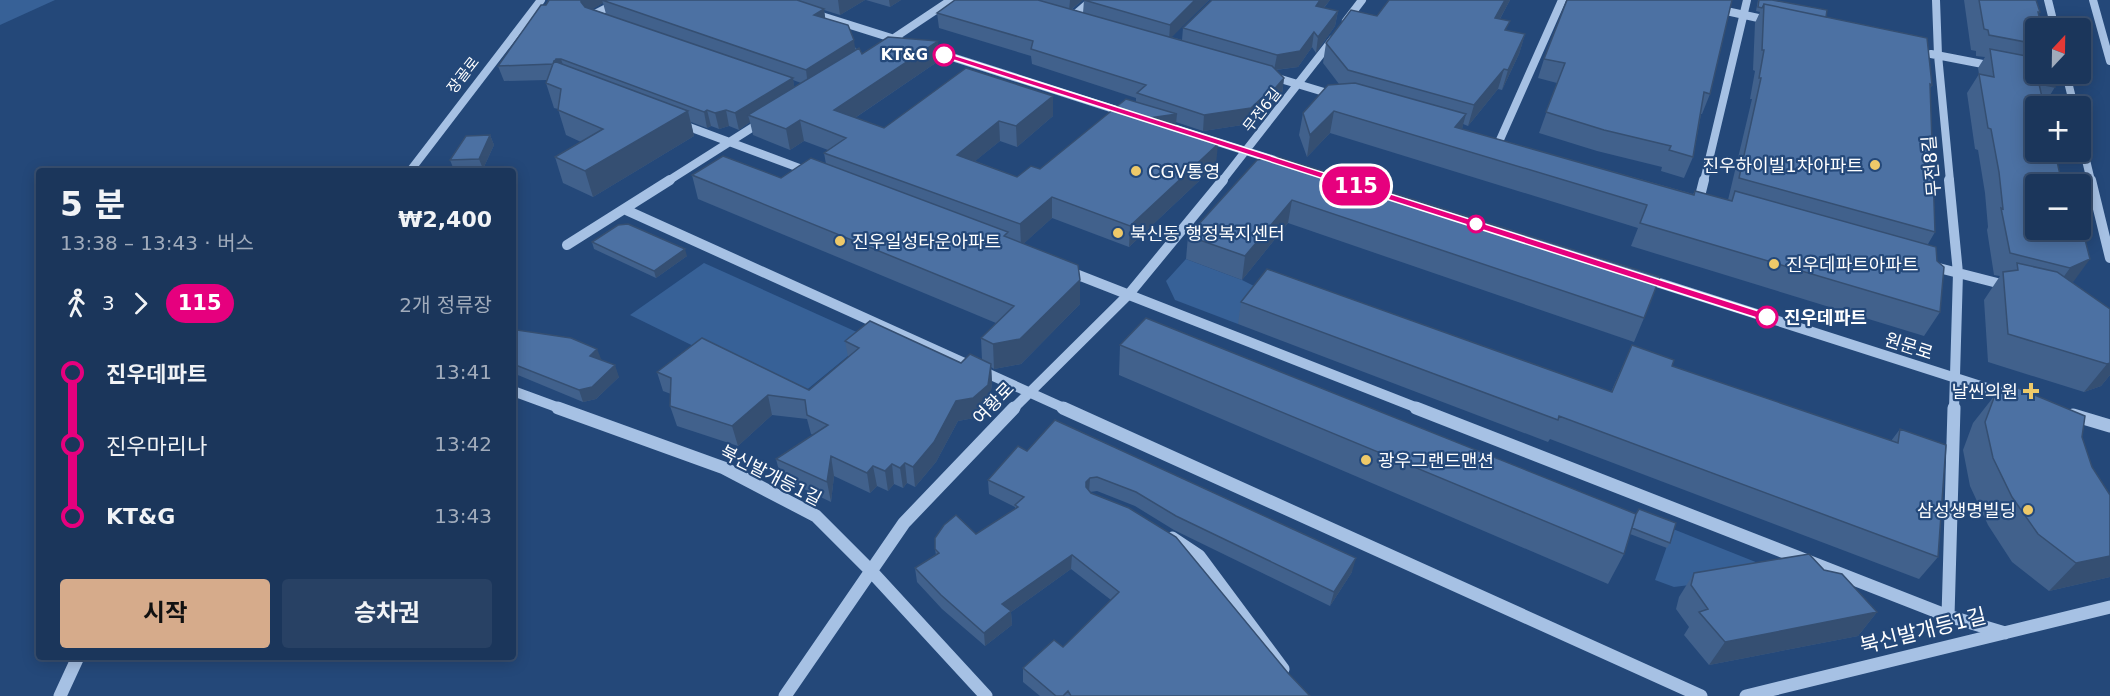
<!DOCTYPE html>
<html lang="ko">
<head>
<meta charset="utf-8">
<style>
	body { margin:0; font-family:"DejaVu Sans","Noto Sans KR",sans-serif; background:#284164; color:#f1f3f6; height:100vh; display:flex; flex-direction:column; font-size:22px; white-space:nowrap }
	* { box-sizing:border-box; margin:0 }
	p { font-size:20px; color:#a0abbb }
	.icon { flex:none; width:33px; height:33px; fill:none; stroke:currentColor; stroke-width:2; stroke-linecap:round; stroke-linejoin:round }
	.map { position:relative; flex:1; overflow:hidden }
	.sheet { position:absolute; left:36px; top:168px; width:480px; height:492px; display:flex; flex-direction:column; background:#1b365b; border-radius:6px; box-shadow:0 3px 15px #0003,0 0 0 2px #395071 }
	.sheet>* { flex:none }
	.badge { padding:0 12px; border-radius:20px; font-size:21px; line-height:39px }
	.needle { width:39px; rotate:22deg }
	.controls { position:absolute; left:2025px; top:18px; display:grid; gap:12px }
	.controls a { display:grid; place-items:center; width:66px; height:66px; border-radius:6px; background:#1b365b; box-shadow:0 3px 15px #0003,0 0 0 2px #395071; font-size:30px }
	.map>.badge { position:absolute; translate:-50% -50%; box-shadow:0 0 0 3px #fff }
	.legs { display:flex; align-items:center; gap:9px; height:66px; padding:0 24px; font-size:20px }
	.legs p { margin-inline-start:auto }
	.overview { display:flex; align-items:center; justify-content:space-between; height:102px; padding:0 24px }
	h1 { font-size:33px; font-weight:700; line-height:45px }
	.button { display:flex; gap:12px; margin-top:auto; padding:12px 24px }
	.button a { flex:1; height:69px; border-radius:6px; background:#d6ab8b; color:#111; font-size:24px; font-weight:700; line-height:69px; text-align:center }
	.button a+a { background:#284164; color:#f1f3f6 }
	ul { padding:0 24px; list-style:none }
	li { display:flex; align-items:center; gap:21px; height:72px; font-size:22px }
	li i { display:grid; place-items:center; width:9px; height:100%; margin:0 8px; background:currentColor }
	li i::after { content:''; width:15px; height:15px; margin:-8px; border:4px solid; border-radius:50%; background:#1b365b }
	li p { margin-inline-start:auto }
	li:first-child i { background:linear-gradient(#0000 50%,currentColor 0) }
	li:last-child i { background:linear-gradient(currentColor 50%,#0000 0) }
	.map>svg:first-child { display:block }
	.green { fill:#376197 }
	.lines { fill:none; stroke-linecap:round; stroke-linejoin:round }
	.minor-far2 { stroke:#a6c1e4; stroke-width:8 }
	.minor-far1 { stroke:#a6c1e4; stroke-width:10 }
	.minor { stroke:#a6c1e4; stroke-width:13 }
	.wall { fill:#41618c; fill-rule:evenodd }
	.shaded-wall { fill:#354f72 }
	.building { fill:#4c71a3; stroke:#354f72; stroke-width:1.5 }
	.line-1 { fill:#e6007e; stroke:#fff; stroke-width:1.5 }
	.stop-1-dot { fill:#fff; stroke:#e6007e; stroke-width:3 }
	.poi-dot { fill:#eec969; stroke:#244879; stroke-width:2 }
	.labels { text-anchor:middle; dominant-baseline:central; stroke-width:4.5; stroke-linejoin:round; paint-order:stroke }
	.far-stop-label { font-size:15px; font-weight:bold; fill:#fff; stroke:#244879; text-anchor:end }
	.far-street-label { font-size:15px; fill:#fff; stroke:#244879 }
	.poi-label { font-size:18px; fill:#fff; stroke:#244879; text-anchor:start }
	.street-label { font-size:18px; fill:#fff; stroke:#244879 }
	.stop-label { font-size:18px; font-weight:bold; fill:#fff; stroke:#244879; text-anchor:start }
	.near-street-label { font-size:21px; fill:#fff; stroke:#244879 }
</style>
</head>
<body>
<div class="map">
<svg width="2110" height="696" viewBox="0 0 2110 696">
	<rect width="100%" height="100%" fill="#244879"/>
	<path class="green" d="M0 0H55L0 25Z
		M1186 259 1242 280 1264 291 1238 324 1175 300 1166 281Z
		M704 263 870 338 798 397 630 315Z
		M1673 529 1783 573 1674 587 1655 580Z"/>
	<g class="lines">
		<path class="minor-far2" d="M1936 0 1938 55 1950 181
			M2048 0 2055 28
			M2093 0 2110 61
			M1717 9 1772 21
			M812 13 901 41
			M595 17 591 16 622 0
			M1071 18 1092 0
			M1346 21 1362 0
			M891 40 951 0
			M927 49 1126 113
			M1931 54 1993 66
			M2066 74 2074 106
			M2040 75 2067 80
			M1271 76 1334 95
			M681 124 810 172
			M1164 125 1284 163
			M2080 135 2091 181
			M1499 142 1562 0
			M410 171 541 0
			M668 181 761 122
			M1222 181 1333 39
			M1704 181 1747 0"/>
		<path class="minor-far1" d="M1949 180 1958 273 1954 409
			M2091 180 2110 258
			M1699 200 1704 180
			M626 210 1066 409
			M567 245 670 180
			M1931 266 2009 286
			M1068 271 1420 409
			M1644 278 2015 397
			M513 391 562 409
			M1013 409 1129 294 1223 180"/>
		<path class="minor" d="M558 408 724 468 816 516 871 571 986 696
			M1063 408 1701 696
			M1416 408 1948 616 2005 633
			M2073 415 2110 426
			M1172 538 1199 556 1283 669
			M1948 616 1954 408
			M60 696 78 657
			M785 696 904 523 1014 408
			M1746 696 2110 607"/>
	</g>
	<path class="wall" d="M549 0H865L840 15 824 10 825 18 862 54 940 60 855 118 884 128 1053 96V116L1017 147 1000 141 975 161 1017 177 1040 169 1136 102V98L1032 64 1031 56 939 28 937 13 955 0H1083L1072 9 1083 13 1084 0H1209L1171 37 1182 40 1183 28 1330 0 1324 8 1338 11 1335 26 1316 53 1312 47 1298 67 1276 70 1284 78 1282 94 1269 109 1266 108 1249 124 1203 131 1176 122 1175 130 1216 165 1129 247 1052 218 1023 244 1080 304 1021 364 994 369 991 367 992 383 989 405 974 418 958 421 936 462 915 487 907 483 903 488 894 484 888 491 877 486 870 493 834 476 831 502 781 478 776 459 813 435 811 434 807 419 772 415 738 446 677 426 670 406 671 394 663 391 657 372 809 390 848 357 845 341 961 363 982 360 981 338 996 323 698 199 692 175 781 178 826 164 824 153 828 150 804 141 790 150 753 135 750 122 739 130 729 126 719 129 711 126 707 128 691 122 694 136 593 197 563 183 555 157 581 142 566 135 558 109 554 108 546 83 547 80 504 81 498 66ZM603 3 606 14 592 9ZM793 80 801 83 794 87Z
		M866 0H901L890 7Z
		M1510 0 1500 19 1507 31 1525 34 1519 54 1502 90 1498 89 1468 126 1463 124 1462 129 1693 194 1695 191 1728 200 1752 99H1750L1755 71 1753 70 1755 23 1760 12 1756 11 1758 0H1772L1826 17 1932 85 1930 89 1935 232 1928 244 1940 312 1924 336 1631 246 1638 228 1330 133 1307 157 1299 135 1303 113 1339 84 1323 63 1326 43 1377 16Z
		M1964 0H2036L2040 12 2038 15 2036 28V74L2055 87 2044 105 2062 184 2080 230 2074 281 2071 282 2110 309V375L2101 386 2084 392 1988 362 1984 300 2000 276 1994 275 1987 230 1988 227 1985 193 1978 150 1975 149 1967 93 1979 74 1978 68 1985 57 1976 56V51L1971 50Z
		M1544 59 1710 94 1702 114H1701L1693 157 1684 178 1661 171 1662 167 1597 151 1539 133 1557 83 1538 78Z
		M490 135 494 145 483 169 454 170 450 160Z
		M1257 160 1644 318 1634 342 1288 223 1242 280 1186 259 1188 236Z
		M592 242 687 256 656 278 594 249Z
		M1241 302 1611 392 1632 345 1672 366 1891 441 1900 429 1938 557 1919 579 1550 439 1548 442 1238 324Z
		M1146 318 1670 543 1667 548 1630 534 1624 554 1608 584 1119 375 1120 345Z
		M513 331 601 360 619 377 596 399 583 402 513 373Z
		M1995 395 2082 437 2092 467 2110 495V577L2049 591 2012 562 1988 525 1970 486 1963 450 1973 423Z
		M1027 451 1352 572 1330 606 1174 530 1135 506 1097 491 1090 492 1288 673 1310 696H1040L1023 682V668L1063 647 1111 600 1071 569 1011 612 1012 625 985 646 942 609 917 582 915 568 936 555 935 549 976 534 1015 509V507L989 494 988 480Z
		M1824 570 1877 612 1858 636 1709 665 1684 635 1689 627 1676 609 1679 597 1694 573Z"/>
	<path class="shaded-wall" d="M581 0H609H602L603 3 586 13 581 2Z
		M838 0H865L840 15Z
		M889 0H901L890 7Z
		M1070 0H1083L1069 11Z
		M1195 0H1209L1169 40 1170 25Z
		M1320 0H1330L1313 21 1316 6Z
		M1505 0H1510L1490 37 1495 18Z
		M824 9 826 24 814 15Z
		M1338 11 1335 26 1316 53 1318 37Z
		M1314 32 1312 47 1298 67 1274 70 1277 55Z
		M1525 34 1519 54 1502 90 1508 70Z
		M854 40 856 56 808 86 806 70Z
		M938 41 940 60 837 130 834 110Z
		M556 59H561L566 74 553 64Z
		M1504 69 1498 89 1468 126 1474 105Z
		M793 78 795 94 748 115 750 122 739 130 735 113Z
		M1284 78 1282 94 1269 109 1271 93Z
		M1268 92 1266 108 1249 124 1203 131 1204 115Z
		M1053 96V116L1017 147 1016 126Z
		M707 110 711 126 707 128 704 112Z
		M726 110 729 126 719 129 715 113Z
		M688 111 694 136 593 197 585 171Z
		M1334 111 1330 133 1307 157 1310 135Z
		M1177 114 1175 134 1142 119Z
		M1466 114 1460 136 1455 127Z
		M800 120 804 141 790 150 786 129Z
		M999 121 1000 141 958 175 957 155Z
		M490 135 494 145 483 169 479 159Z
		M1218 144 1216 165 1129 247 1130 226Z
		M1052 197V218L1021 246 1020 224Z
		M1292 200 1288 223 1242 280 1245 256Z
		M685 249 687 256 656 278 654 271Z
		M2090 259 2074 281 2054 290 2070 268Z
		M1080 280V304L1021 364 994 369 993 344Z
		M597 349 602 361 590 356Z
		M2110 363V375L2101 386 2084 392 2107 364Z
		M991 364 992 383 989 405 974 418 958 421 936 462 915 487 913 467 956 401Z
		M615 365 619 377 596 399 583 402 579 390Z
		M768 395 772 415 738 446 732 426Z
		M831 456 834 476 831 502 827 482Z
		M905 463 907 483 903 488 900 468Z
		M892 464 894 484 888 491 885 471Z
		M873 466 877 486 870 493 867 473Z
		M1090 478 1089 492 1086 496V482Z
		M1072 555 1071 569 1011 612 1012 625 985 646 984 633 1002 604Z
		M2110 556V577L2049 591 2076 563Z
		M1356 558 1352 572 1330 606 1334 592Z
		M1877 612 1858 636 1709 665 1725 642Z"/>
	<path class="building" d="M549 0H581V2L585 7 793 78 735 113 726 110 715 113 707 110 704 112 561 59H556L553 64 498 66 541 5H546Z
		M602 0H797L824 9 814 15 848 25 854 40 806 70Z
		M955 0H1038L1272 66 1284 78 1271 93 1268 92 1251 108 1204 115 1137 93 1146 85 1031 49 1033 41 937 13Z
		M1084 0H1195L1170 25Z
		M1212 0H1320L1316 6 1338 11 1318 37 1314 32 1300 51 1277 55 1183 28Z
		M1389 0H1505L1495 18 1510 21 1505 30 1525 34 1508 70 1504 69 1474 105 1348 70 1326 43 1351 10 1377 16Z
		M1567 0H1732L1710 94 1704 92 1693 157 1669 150 1671 146 1604 130 1546 112 1565 63 1544 59Z
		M1759 0H1772L1827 10 1826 17 1764 4 1762 8 1758 7Z
		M1979 0H2036L2040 12H2038L2042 28H2036V44L1989 35 1988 30 1984 29Z
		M1764 4 1927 38 1932 85 1930 84 1935 232 1739 178 1761 78H1759L1764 50H1762Z
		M888 37 938 41 834 110 884 128 966 68 1053 96 1016 126 999 121 957 155 1017 177 1031 166 1040 169 1126 99 1177 114 1142 119 1218 144 1130 226 1052 197 1020 224 824 153 846 138 800 120 786 129 748 115 859 48 862 54Z
		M1990 49 2036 58V74H2052L2055 87 2039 84 2044 106H2036V152H2055L2062 184H2064H2036V230H2080V220L2090 259 2070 268 2010 253 2001 208 2003 209 1999 172 1991 129 1988 128 1979 74 1994 77Z
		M554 61 688 111 585 171 555 157 603 129 558 110 561 89 546 83Z
		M1355 83 1466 114 1455 127 1694 195 1695 191 1732 201 1735 191 1936 247 1937 261 1944 267 1940 312 1640 223 1647 205 1334 111 1310 135 1303 113 1328 85Z
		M490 135 479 159 450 160 466 136Z
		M723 156 781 178 811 158 1008 232 1004 236 1078 265 1080 280 1020 339 993 344 981 338 1014 306 692 175Z
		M1278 157 1660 277 1644 318 1292 200 1245 256 1188 236 1257 160Z
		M628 224 685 249 654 271 592 242 618 225Z
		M2017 263 2057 272 2110 309V363L2107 364 2008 334 2003 272 2018 270Z
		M1267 269 1612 392 1632 345 1674 360 1672 366 1898 443 1900 429 1946 445 1938 557 1559 416 1558 420 1241 302Z
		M1146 318 1636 514 1624 554 1120 345Z
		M870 321 961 363 970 354 991 364 988 385 973 398 956 401 934 442 913 467 905 463 900 468 892 464 885 471 873 466 867 473 831 456 827 482 776 459 828 425 807 415 805 400 768 395 732 426 670 406 671 378 657 372 702 338 809 390 859 348 845 341Z
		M517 330 571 338 597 349 590 356 615 365 592 387 579 390 513 364V331Z
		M2018 388 2085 416 2082 437 2092 467 2110 495V556L2076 563 2038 534 2012 497 1993 458 1985 422 1995 395Z
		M1055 420 1356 558 1334 592 1176 516 1136 492 1097 477 1090 478 1086 482V487L1091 493 1129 508 1176 537 1288 673 1310 696H1071L1068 691 1063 696H1056L1023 668 1054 640 1063 647 1119 592 1072 555 1002 604 1011 611 984 633 941 595 915 568 939 553 935 549V538L944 525 956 515 976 534 1018 507 1015 505 1024 497 988 480 1018 446 1027 451Z
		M1639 509 1676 523 1670 543 1632 528 1636 514Z
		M1809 554 1824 570 1842 574 1877 612 1725 642 1699 612 1708 609 1691 585 1694 573Z"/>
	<path class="line-1" d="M944 52 1771 315 1773 317 1767 321 1763 320 941 56V53Z"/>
	<g class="stop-1-dot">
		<circle cx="944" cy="55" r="10"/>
		<circle cx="1476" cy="224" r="8"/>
		<circle cx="1767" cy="317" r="10"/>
	</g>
	<g class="poi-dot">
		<circle cx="1875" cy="165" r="6"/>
		<circle cx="1136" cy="171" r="6"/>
		<circle cx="1118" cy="233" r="6"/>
		<circle cx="840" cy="241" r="6"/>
		<circle cx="1774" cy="264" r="6"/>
		<path d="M2028 382h6v6h6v6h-6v6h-6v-6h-6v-6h6z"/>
		<circle cx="1366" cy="460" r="6"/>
		<circle cx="2028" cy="510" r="6"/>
	</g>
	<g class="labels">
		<g class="far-stop-label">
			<text x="928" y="55">KT&amp;G</text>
		</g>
		<g class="far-street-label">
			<text transform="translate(463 75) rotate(-52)">장골로</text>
			<text transform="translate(1262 110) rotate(-52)">무전6길</text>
		</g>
		<g class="poi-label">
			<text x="1863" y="165" text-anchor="end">진우하이빌1차아파트</text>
			<text x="1148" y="171">CGV통영</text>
			<text x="1130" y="233">북신동 행정복지센터</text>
			<text x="852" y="241">진우일성타운아파트</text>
			<text x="1786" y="264">진우데파트아파트</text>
			<text x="2018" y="391" text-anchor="end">날씬의원</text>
			<text x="1378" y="460">광우그랜드맨션</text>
			<text x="2016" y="510" text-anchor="end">삼성생명빌딩</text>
		</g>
		<g class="street-label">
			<text transform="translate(1931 166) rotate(-95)">무전8길</text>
			<text transform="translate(1909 346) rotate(18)">원문로</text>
			<text transform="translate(993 403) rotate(-46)">여황로</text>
			<text transform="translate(771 475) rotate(27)">북신발개등1길</text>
		</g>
		<g class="stop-label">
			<text x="1784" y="317">진우데파트</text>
		</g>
		<g class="near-street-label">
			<text transform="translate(1923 631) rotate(-14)">북신발개등1길</text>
		</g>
	</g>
</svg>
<div class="controls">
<a><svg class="needle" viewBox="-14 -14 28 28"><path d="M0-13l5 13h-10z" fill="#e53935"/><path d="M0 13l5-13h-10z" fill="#a0abbb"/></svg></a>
<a>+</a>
<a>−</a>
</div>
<b class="badge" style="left:1356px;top:186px;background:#e6007e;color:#fff">115</b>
<section class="sheet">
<div class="overview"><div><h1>5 분</h1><p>13:38 – 13:43 · 버스</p></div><b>₩2,400</b></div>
<div class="legs"><svg class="icon" aria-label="walk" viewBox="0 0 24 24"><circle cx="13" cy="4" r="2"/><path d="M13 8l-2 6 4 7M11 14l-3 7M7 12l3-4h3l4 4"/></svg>3<svg class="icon" aria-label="forward" viewBox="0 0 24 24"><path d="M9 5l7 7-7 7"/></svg><b class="badge" style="background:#e6007e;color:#fff">115</b><p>2개 정류장</p></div>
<ul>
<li><i style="color:#e6007e"></i><b>진우데파트</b><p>13:41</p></li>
<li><i style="color:#e6007e"></i><span>진우마리나</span><p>13:42</p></li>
<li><i style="color:#e6007e"></i><b>KT&amp;G</b><p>13:43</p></li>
</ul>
<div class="button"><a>시작</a><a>승차권</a></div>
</section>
</div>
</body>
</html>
